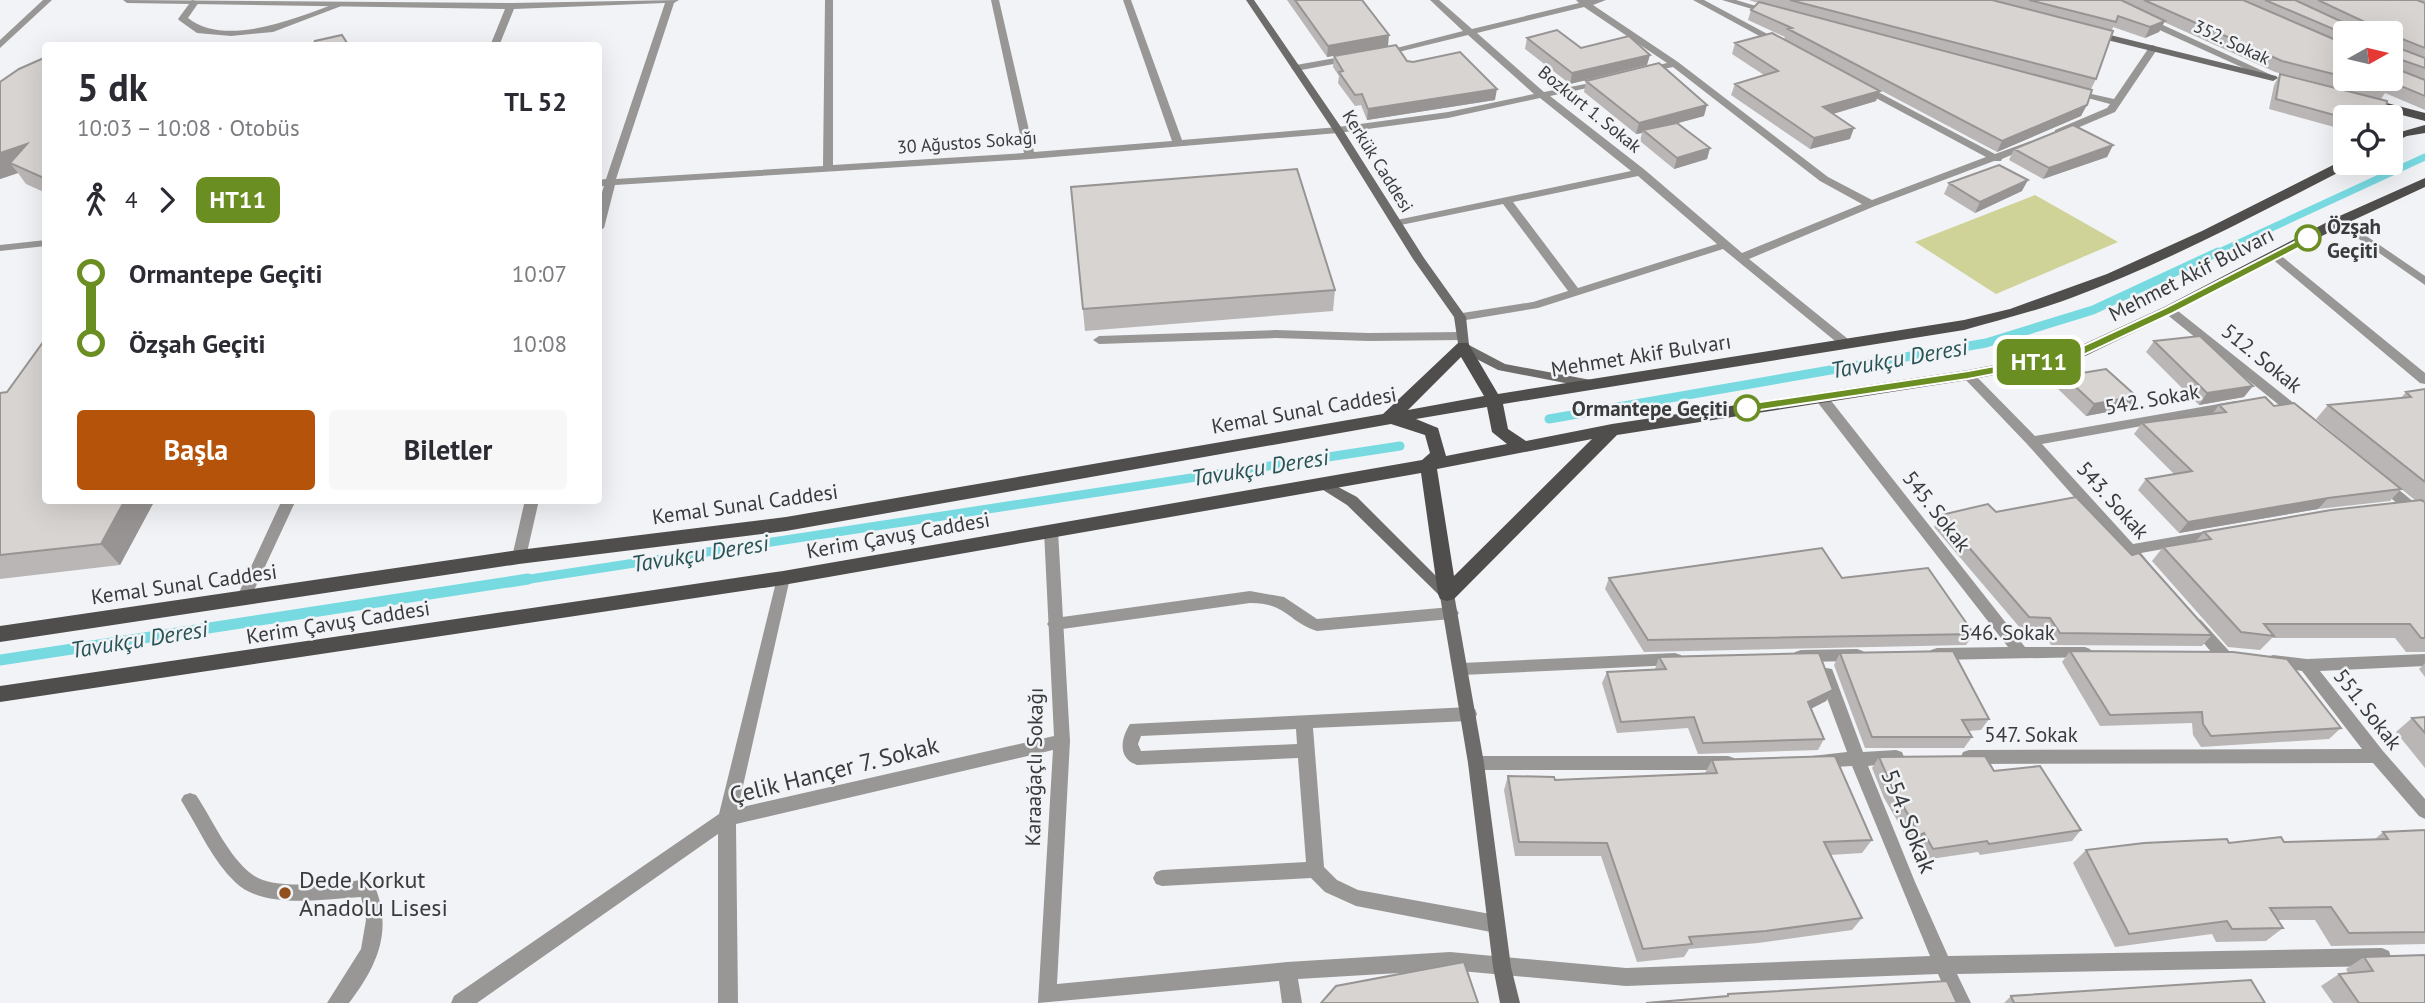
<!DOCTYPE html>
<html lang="tr">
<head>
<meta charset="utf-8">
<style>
	body { margin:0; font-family:"PT Sans",sans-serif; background:#f7f7f7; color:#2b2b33; height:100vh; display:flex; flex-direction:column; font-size:26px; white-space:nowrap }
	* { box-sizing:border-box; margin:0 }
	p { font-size:23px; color:#7c7c81 }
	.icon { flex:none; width:38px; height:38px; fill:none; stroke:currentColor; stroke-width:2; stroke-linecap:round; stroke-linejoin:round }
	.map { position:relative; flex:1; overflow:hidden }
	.details { position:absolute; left:42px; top:42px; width:560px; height:462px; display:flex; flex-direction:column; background:#fff; border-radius:7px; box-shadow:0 7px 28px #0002 }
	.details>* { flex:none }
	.badge { padding:0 14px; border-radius:10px; font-size:24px; line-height:46px }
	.needle { width:46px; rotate:82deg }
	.tools { position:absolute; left:2333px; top:21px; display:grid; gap:14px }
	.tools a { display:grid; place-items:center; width:70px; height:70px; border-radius:7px; background:#fff; box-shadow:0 7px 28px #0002; font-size:35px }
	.map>.badge { position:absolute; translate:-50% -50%; box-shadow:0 0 0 4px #fff }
	.legs { display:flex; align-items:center; gap:10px; height:77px; padding:0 35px; font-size:23px }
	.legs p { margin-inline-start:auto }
	.head { display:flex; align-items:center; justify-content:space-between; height:119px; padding:0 35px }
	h1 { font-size:38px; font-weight:700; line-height:52px }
	.cta { display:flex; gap:14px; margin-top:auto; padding:14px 35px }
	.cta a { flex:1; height:80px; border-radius:7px; background:#b45309; color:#fff; font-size:28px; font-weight:700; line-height:80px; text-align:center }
	.cta a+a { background:#f7f7f7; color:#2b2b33 }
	ul { padding:0 35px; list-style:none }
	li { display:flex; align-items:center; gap:24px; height:70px; font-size:26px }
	li i { display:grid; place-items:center; width:10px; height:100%; margin:0 9px; background:currentColor }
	li i::after { content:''; width:18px; height:18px; margin:-9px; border:5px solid; border-radius:50%; background:#fff }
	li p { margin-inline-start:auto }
	li:first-child i { background:linear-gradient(#0000 50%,currentColor 0) }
	li:last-child i { background:linear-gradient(currentColor 50%,#0000 0) }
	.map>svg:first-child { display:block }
	.green { fill:#cfd397 }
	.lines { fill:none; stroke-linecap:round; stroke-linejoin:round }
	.stream-far2 { stroke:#78dae1; stroke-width:7 }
	.stream-far1 { stroke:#78dae1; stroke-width:9 }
	.stream { stroke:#78dae1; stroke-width:11 }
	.lane { fill:#989796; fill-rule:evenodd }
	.street { fill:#989796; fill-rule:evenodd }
	.secondary { fill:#6e6c6a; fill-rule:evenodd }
	.primary { fill:#504e4c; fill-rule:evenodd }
	.wall { fill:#bab6b5; fill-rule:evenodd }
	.shaded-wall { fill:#979493 }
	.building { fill:#d8d4d2; stroke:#979493; stroke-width:2 }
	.line-1 { fill:#6b8e23; stroke:#fff; stroke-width:2 }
	.stop-1-dot { fill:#fff; stroke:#6b8e23; stroke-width:3.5 }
	.poi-dot { fill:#914f1e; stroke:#f1f3f6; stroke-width:2.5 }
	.labels { text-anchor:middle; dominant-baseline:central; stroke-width:5; stroke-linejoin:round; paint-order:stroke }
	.far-street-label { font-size:18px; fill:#3a3b3c; stroke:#f1f3f6 }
	.stop-label { font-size:21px; font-weight:bold; fill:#3a3b3c; stroke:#f1f3f6; text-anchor:start }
	.street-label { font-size:21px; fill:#3a3b3c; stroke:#f1f3f6 }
	.water-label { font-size:23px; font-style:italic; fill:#285457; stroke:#f1f3f6 }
	.near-street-label { font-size:24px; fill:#3a3b3c; stroke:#f1f3f6 }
	.near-poi-label { font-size:24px; fill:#3a3b3c; stroke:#f1f3f6; text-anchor:start }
</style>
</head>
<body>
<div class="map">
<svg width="2425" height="1003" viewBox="0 0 2425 1003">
	<rect width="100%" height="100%" fill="#f1f3f6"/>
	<path class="green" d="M2035 195 2118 242 1996 294 1915 242Z"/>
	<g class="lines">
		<path class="stream-far2" d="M2215 254 2425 157"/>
		<path class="stream-far1" d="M1549 419 1986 343 2093 310 2218 252
			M517 581 1400 446"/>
		<path class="stream" d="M0 660 528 579"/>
		<path class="lane" d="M192 0 199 2 188 18C226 48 296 18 337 3L344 5 273 32 231 36 197 33 180 21 178 19Z
			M46 240V246L0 251V245Z
			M1276 330 1369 333 1462 332 1468 336 1462 340 1369 341 1276 338 1099 344 1093 340 1099 336Z
			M1250 591 1284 597 1317 619 1451 607 1456 609 1459 613 1456 617 1451 619 1317 631C1287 621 1287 603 1250 603L1055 630 1050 628 1047 624 1050 620 1055 618Z
			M1469 707 1475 709 1477 714 1475 719 1469 721 1313 728 1324 867 1337 880 1358 890 1496 915 1502 918 1505 924 1502 930 1496 933 1356 906 1325 892 1311 878 1162 886 1156 884 1153 878 1156 872 1162 870 1306 862 1298 758 1137 765C1117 758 1121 738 1130 724ZM1296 729 1297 744 1141 751 1138 744 1141 736Z
			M190 793 196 795C213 820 228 857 253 875 277 892 338 881 367 880L373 882C394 929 378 965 349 1003H327L361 949 366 920 361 897C325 899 263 910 235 882 213 861 200 831 184 805L181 800 184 795Z"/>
		<path class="street" d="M43 0H52L0 48V40Z
			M123 0 511 3 679 0 674 3 616 179 823 166 825 0H833V165L1024 153 991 0H999L1034 152 1172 141 1123 0H1131L1182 140 1338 127 1448 112 1534 94 1468 35 1382 56 1377 53 1463 31 1430 0H1439L1472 29 1579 3 1576 0H1606L1593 5 1678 62 1828 177 1872 200 1986 157 1859 89V85H1865L1995 154 2031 141 2036 144 2002 159 2001 161H1994L1875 206 1749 259 1848 339 1850 342 1848 345H1840L1723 249 1538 308 1460 321 1454 317 1456 314 1533 302 1568 291 1503 204 1396 226 1392 225V221L1631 171 1540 98 1448 118 1338 133 1030 159 615 185 604 228 598 231V205L604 186H598V180L606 179 665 3 514 9 499 46H490L505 9 127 3ZM1584 7 1667 63 1643 69V73L1673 67 1820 181 1862 204 1742 253 1645 170 1550 96 1606 84V80L1544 92 1477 33ZM1638 176 1717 244 1578 288 1513 202Z
			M1693 0H1704L1784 43 1776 45Z
			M1722 0H1736L1776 12 1772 15Z
			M2144 19H2150L2278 78 2270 80 2144 23Z
			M2153 45 2158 48 2115 112 2063 134H2055V130L2107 108 2110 104 2069 93V89L2114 99 2150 46Z
			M1352 55 1355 56V60L1296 71 1291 68 1296 65Z
			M2340 218 2425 276V285L2336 223 2334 221Z
			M2275 253 2279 254 2425 373V384L2420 383 2271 258 2269 256Z
			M2169 306 2173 307 2305 412 2307 415 2305 418H2295L2165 313 2163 310 2165 307Z
			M1968 371 1972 372 2035 436 2236 401 2241 402 2243 405 2241 408 2236 409 2042 444 2133 544 2219 529 2224 530 2226 534 2224 538 2141 553 2152 567 2150 571H2140L2027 444 1964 378 1962 375 1964 372Z
			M1820 392 1825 393 2025 647H2085L2090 649 2093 653 2090 657 1937 660 1931 658 1929 654 1931 650 1937 648 2008 647 1815 399 1814 396Z
			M2383 479 2388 481 2425 511V524L2420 523 2378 487 2376 484Z
			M282 500H296L248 603H238L236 599Z
			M525 500H539L526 557 524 561H514L512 557Z
			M1051 526 1056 527 1058 531 1070 741 1057 984 1287 962 1450 952 1626 968 1930 956 1852 766 1818 768 1812 766 1810 761 1812 756 1847 752 1818 674 1820 669 1826 668 1832 669 1834 674 1863 752 1896 750 1902 752 1904 757 1902 762 1868 766 1915 882 1948 956 2382 948 2389 951 2391 957 2389 963 2382 966 1957 974 1971 1003H1951L1938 974 1626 986 1450 970 1298 979 1302 1003H1282L1279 981 1038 1003 1053 750 736 824 738 1003H718V834L477 1003H451L454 996 719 814 778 574H788L790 578 738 808 1054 736 1044 531 1046 527Z
			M2196 618 2201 620 2229 651 2231 655 2229 659 2223 661 2217 659 2191 628 2188 624 2191 620Z
			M1857 649 1863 651 1865 655 1863 659 1857 661 1801 662 1795 660 1793 656 1795 652 1801 650Z
			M1675 653 1681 655 1683 659 1681 663 1675 665 1462 675 1456 673 1454 669 1456 665 1462 663Z
			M2425 654V666L2320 671 2383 751 2425 799V819L2419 816 2373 763 1969 764 1963 762 1961 757 1963 752 1969 750 2362 749 2302 671 2267 665 2265 661 2267 657 2273 655 2307 659Z
			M1476 756H1728L1734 758 1736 763 1734 768 1728 770H1476L1470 768 1468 763 1470 758Z"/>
		<path class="secondary" d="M1246 0H1254L1343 130 1424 258 1466 317 1469 345 1505 364 1591 380 1597 384 1596 387 1591 388 1498 370 1459 350 1454 317 1413 259 1333 130Z
			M2094 31 2276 76 2278 78 2273 81 2091 36V32Z
			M1325 480 1357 497 1454 594 1484 763 1511 967 1520 1003H1500L1493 967 1468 763 1440 596 1347 505 1320 488 1318 485 1320 482Z"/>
		<path class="primary" d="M2364 97 2425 113V121L2360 104 2358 101Z
			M2425 125V133L2407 136 2390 144V135Z
			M2345 159V163H2352L2351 166C2259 213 2168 262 2071 298 2036 311 2000 320 1964 330L1503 404 1508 429 1526 441 1612 424 1968 370 2069 351 2164 307 2335 218 2425 178V187L2345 224 2174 313 2079 359 1968 380 1617 435 1454 599 1447 601 1440 599 1438 594 1421 473 783 585 0 702V686L783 571 1422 460 1430 453 1425 435 1391 424 786 531 519 564 0 642V626L519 550 786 517 1383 414 1458 343H1468L1498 394 1964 320 2010 309 2107 274 2202 231ZM1461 357 1484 396 1408 410ZM1487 407 1492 432 1507 444 1446 456 1438 428 1416 419ZM1592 439 1454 576 1437 469Z"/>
	</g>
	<path class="wall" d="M1287 0H1362L1388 46 1327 57Z
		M1749 0H2425V110L2385 93 2381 99 2275 72 2164 22 2159 32 2145 38 2113 27 2096 79 2091 89 2081 116 1997 152 1784 39 1785 37 1748 20 1751 10 1758 3ZM2345 33H2390V79H2345Z
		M1527 38 1647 65 1570 84 1525 49Z
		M1735 43 1876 101 1833 114 1850 139 1810 149 1731 95 1735 84 1764 75 1732 54Z
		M1334 56 1407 61 1495 100 1367 120 1361 105 1355 106 1338 83 1339 76 1333 67Z
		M46 57V193L26 184 18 173 0 179V82Z
		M2280 74 2345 117V130L2269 109 2274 85Z
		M1586 81 1704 116 1674 124 1710 148 1707 159 1674 169 1640 141 1642 133 1636 134 1584 92Z
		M2113 145 2107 157 2043 179 2009 160 2014 149Z
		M1949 183 2022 191 1975 213 1944 194Z
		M1071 187 1335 290 1333 311 1085 331Z
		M2154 341 2244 397 2199 405 2146 352Z
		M2064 376 2136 396 2129 408 2086 416 2057 388Z
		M2425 389V652H2406L2395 638H2272L2260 650 2228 647 2152 561 2163 547 2196 541 2204 532 2416 501 2316 419 2328 405 2401 398 2406 392Z
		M0 393 155 500 120 565 0 579Z
		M2219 405 2274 406 2401 489 2390 501 2318 509 2179 533 2138 490 2146 479 2174 474 2134 434 2142 423 2213 413Z
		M1996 512 2132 555 2212 635 2202 646 2051 645 2042 629H2021L1934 527 1941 515Z
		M1609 578H1842L1974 634 1966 645 1644 652 1605 589Z
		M2070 651 2341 728 2329 739 2201 747 2193 735 2192 723 2100 726 2062 662Z
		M1840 653 1989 719 1981 730 1968 731 1972 737 1964 748H1865L1834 665Z
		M1659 657 1833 690 1826 701 1811 709 1824 739 1818 750 1698 754 1688 728 1617 733 1602 683 1607 672 1655 669Z
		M2425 663V677L2419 669Z
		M2425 717V768L2396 732 2412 718Z
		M1879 757 1994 771 2081 830 2072 841 1980 855 1978 852 1924 860 1916 844 1912 846 1884 798 1872 768Z
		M1712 760 1872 840 1862 853 1830 855 1862 918 1852 930 1758 943 1689 949 1684 957 1637 962 1601 856H1515L1504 790 1508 776 1555 780 1705 773Z
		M2425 830V944L2331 946 2315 920H2278L2283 928 2266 941 2216 942 2212 934 2115 947 2073 863 2086 850 2229 843 2374 840 2383 832Z
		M2364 957 2425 1003H2333L2321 986 2339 974 2348 973 2346 969Z
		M2011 996 2265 1003H2004Z"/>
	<path class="shaded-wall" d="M2165 21 2159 32 2145 38 2150 27Z
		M1389 35 1388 46 1327 57 1328 46Z
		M1650 55 1647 65 1570 84 1572 73Z
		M1497 89 1495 100 1367 120 1368 109Z
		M1880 91 1876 101 1819 118 1823 107Z
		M1707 105 1704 116 1645 132 1643 130 1642 133 1636 134 1639 123Z
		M2087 105 2081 116 1997 152 2002 141Z
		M1854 128 1850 139 1810 149 1814 138Z
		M27 144 10 163 18 173 0 179V153Z
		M2113 145 2107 157 2043 179 2049 168Z
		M1710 148 1707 159 1674 169 1677 158Z
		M2028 180 2022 191 1975 213 1980 202Z
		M2253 386 2244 397 2199 405 2207 393Z
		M2136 396 2129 408 2086 416 2094 404Z
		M2328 498 2318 509 2179 533 2188 522Z
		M125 500H155L120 565 101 544Z
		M1833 690 1826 701 1802 713 1808 702Z
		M1924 833 1916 844 1912 846 1920 835Z"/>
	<path class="building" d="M1295 0H1362L1389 35 1328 46Z
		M1790 0H1992L2113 31 2096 79Z
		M2029 0H2121L2165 21 2150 27 2118 16 2116 22Z
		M2144 0H2243L2345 44V77L2282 61Z
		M2265 0H2295L2351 26 2362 25 2365 22 2318 0H2417L2425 3V48L2395 36 2396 47 2425 58V68L2396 58 2397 69 2425 80V96L2389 81 2388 88 2352 79H2390V33H2345V34Z
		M1759 2 2092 90 2087 105 2002 141 1788 29 1792 28 1751 10Z
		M1557 30 1581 48 1629 36 1650 55 1572 73 1527 38Z
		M1772 33 1880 91 1823 107 1854 128 1814 138 1735 84 1778 71 1735 43Z
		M342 35 349 46H312L315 41Z
		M1396 45 1407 61 1413 62 1460 52 1497 89 1368 109 1362 94 1355 95 1339 72 1343 71 1334 56Z
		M46 57V179L10 163 27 144 0 153V82L19 69Z
		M1659 63 1707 105 1639 123 1586 81Z
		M2280 74 2387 101 2385 117 2345 118 2276 99Z
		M1677 123 1710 148 1677 158 1643 130Z
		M2073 125 2113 145 2049 168 2014 149Z
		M1999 165 2028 180 1980 202 1949 183Z
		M1297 169 1335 290 1083 309 1071 187Z
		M2200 336 2253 386 2207 393 2154 341Z
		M46 338V500H125L101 544 0 555V393L7 392Z
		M2106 369 2136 396 2094 404 2064 376Z
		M2425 389V482L2328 405 2411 397 2406 392Z
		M2265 397 2274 406 2294 403 2401 489 2328 498 2188 522 2146 479 2192 471 2142 423 2226 412 2219 405Z
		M2076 497 2132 555 2139 553 2212 635 2060 633 2050 618 2029 617 1941 515 1988 504 1996 512Z
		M2421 500 2425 502V638H2421L2410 624H2264L2274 636 2241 632 2163 547 2211 539 2204 532 2331 510Z
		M1822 548 1842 578 1928 568 1974 634 1648 640 1609 578Z
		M1953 651 1989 719 1962 720 1972 737H1872L1840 653Z
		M2070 651 2233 652 2287 659 2341 728 2211 736 2203 724 2202 712 2110 715Z
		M1819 653 1833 690 1808 702 1824 739 1703 743 1694 717 1621 722 1607 672 1666 669 1659 657Z
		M2425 717V733L2412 718Z
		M1835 756 1872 840 1824 842 1862 918 1766 931 1689 937 1692 944 1643 949 1607 843 1519 842 1508 776 1554 777 1555 780 1717 773 1712 760Z
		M1985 756 1994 771 2040 766 2081 830 1989 844 1987 841 1933 849 1924 833 1920 835 1892 787 1879 757Z
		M2425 830V932L2349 933 2331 907 2270 908 2283 928 2232 929 2227 921 2129 934 2086 850 2144 843 2227 839 2229 843 2281 837 2284 842 2388 839 2383 832Z
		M2425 955V1003H2359L2339 974 2373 971 2364 957Z
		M1464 962 1478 1003H1321L1336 986Z
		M2251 980 2265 1003H2014L2011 996Z
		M1947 981 1957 1003H1646L1728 996V994Z"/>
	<path class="line-1" d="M2308 235 2312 236V241L2173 313 2077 358 1968 379 1747 412 1740 408 1747 404 1968 371 2070 352 2165 308Z"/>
	<g class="stop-1-dot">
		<circle cx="2308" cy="238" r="12"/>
		<circle cx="1747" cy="408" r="12"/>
	</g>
	<circle class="poi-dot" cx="285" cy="893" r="7"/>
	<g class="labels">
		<g class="far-street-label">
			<text transform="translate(2232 42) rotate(25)">352. Sokak</text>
			<text transform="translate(1590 109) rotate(39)">Bozkurt 1. Sokak</text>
			<text transform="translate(967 142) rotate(-4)">30 Ağustos Sokağı</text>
			<text transform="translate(1378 161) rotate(58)">Kerkük Caddesi</text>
		</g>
		<g class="stop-label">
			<text x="2327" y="226">Özşah<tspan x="2327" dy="24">Geçiti</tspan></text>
			<text x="1728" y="408" text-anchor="end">Ormantepe Geçiti</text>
		</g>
		<g class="street-label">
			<text transform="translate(2191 274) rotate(-27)">Mehmet Akif Bulvarı</text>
			<text transform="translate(1641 355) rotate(-9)">Mehmet Akif Bulvarı</text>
			<text transform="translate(2262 358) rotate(39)">512. Sokak</text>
			<text transform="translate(2152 399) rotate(-10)">542. Sokak</text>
			<text transform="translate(1304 410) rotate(-10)">Kemal Sunal Caddesi</text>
			<text transform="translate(2113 500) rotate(48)">543. Sokak</text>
			<text transform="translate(745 504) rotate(-8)">Kemal Sunal Caddesi</text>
			<text transform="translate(1937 511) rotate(52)">545. Sokak</text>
			<text transform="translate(898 535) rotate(-10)">Kerim Çavuş Caddesi</text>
			<text transform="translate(184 584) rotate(-8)">Kemal Sunal Caddesi</text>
			<text transform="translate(338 622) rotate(-9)">Kerim Çavuş Caddesi</text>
			<text x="2007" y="632">546. Sokak</text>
			<text transform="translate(2368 709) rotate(52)">551. Sokak</text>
			<text x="2031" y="734">547. Sokak</text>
			<text transform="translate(1034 767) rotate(-89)">Karaağaçlı Sokağı</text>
		</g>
		<g class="water-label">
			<text transform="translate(1899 358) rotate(-10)">Tavukçu Deresi</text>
			<text transform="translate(1260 467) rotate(-9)">Tavukçu Deresi</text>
			<text transform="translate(700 553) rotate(-9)">Tavukçu Deresi</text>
			<text transform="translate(139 639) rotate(-9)">Tavukçu Deresi</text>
		</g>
		<g class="near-street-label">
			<text transform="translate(834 770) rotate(-14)">Çelik Hançer 7. Sokak</text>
			<text transform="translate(1909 821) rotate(68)">554. Sokak</text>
		</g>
		<g class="near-poi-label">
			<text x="299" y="879">Dede Korkut<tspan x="299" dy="28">Anadolu Lisesi</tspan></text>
		</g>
	</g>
</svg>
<div class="tools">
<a><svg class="needle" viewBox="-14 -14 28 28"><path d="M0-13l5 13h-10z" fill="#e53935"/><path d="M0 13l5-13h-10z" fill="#7c7c81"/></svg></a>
<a><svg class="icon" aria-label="locate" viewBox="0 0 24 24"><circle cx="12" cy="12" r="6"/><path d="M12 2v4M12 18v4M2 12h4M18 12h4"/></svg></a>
</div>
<b class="badge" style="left:2039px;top:362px;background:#6b8e23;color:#fff">HT11</b>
<section class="details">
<div class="head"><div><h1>5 dk</h1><p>10:03 – 10:08 · Otobüs</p></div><b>TL 52</b></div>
<div class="legs"><svg class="icon" aria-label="walk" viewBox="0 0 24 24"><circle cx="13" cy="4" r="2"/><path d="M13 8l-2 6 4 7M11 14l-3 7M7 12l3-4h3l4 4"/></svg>4<svg class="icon" aria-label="forward" viewBox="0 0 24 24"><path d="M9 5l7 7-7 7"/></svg><b class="badge" style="background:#6b8e23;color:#fff">HT11</b></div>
<ul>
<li><i style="color:#6b8e23"></i><b>Ormantepe Geçiti</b><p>10:07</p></li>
<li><i style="color:#6b8e23"></i><b>Özşah Geçiti</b><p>10:08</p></li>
</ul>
<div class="cta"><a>Başla</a><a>Biletler</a></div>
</section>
</div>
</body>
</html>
